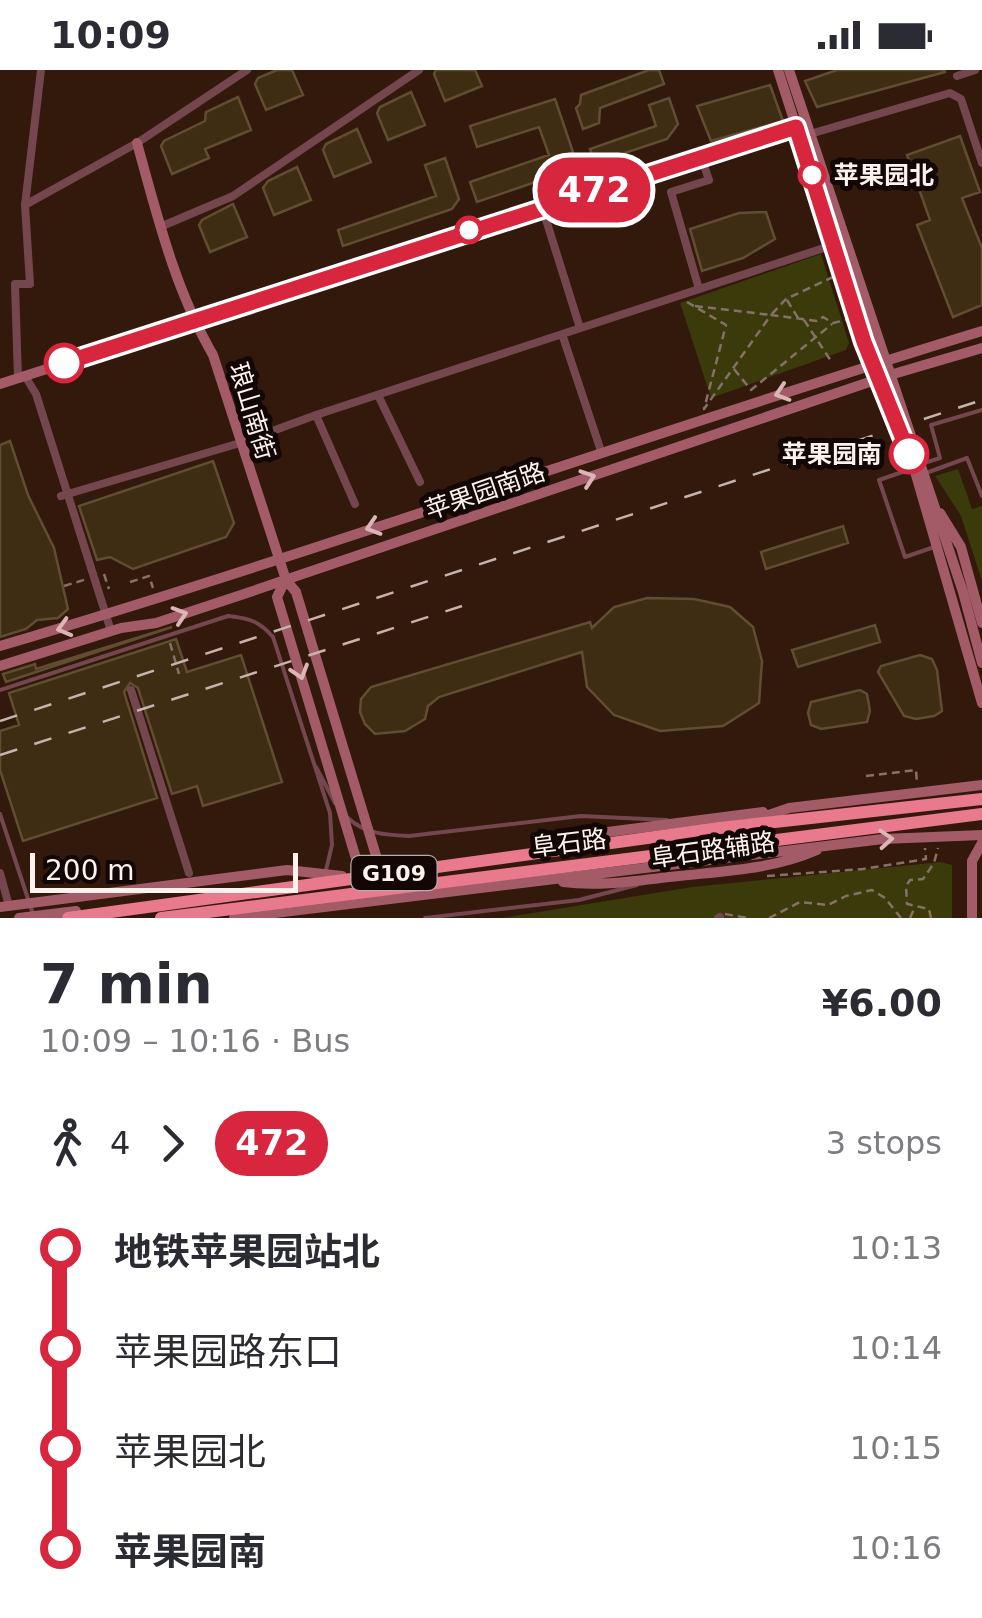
<!DOCTYPE html>
<html lang="en">
<head>
<meta charset="utf-8">
<style>
	body { margin:0; font-family:"DejaVu Sans","Noto Sans SC",sans-serif; background:#f2f2f3; color:#2b2b33; height:100vh; display:flex; flex-direction:column; font-size:38px; white-space:nowrap }
	* { box-sizing:border-box; margin:0 }
	p { font-size:32px; color:#7c7c81 }
	.icon { flex:none; width:55px; height:55px; fill:none; stroke:currentColor; stroke-width:2; stroke-linecap:round; stroke-linejoin:round }
	.map { position:relative; height:848px; overflow:hidden }
	.sheet { display:flex; flex-direction:column; background:#fff; flex:1 }
	.sheet>* { flex:none }
	.badge { padding:0 20px; border-radius:32px; font-size:35px; line-height:65px }
	.scale { position:absolute; left:30px; bottom:25px; width:268px; box-sizing:border-box; padding-left:10px; border:5px solid #fef2ed; border-top:0; font-size:28px; line-height:35px; white-space:nowrap; color:#fef2ed; -webkit-text-stroke:8px #120704; paint-order:stroke }
	.map>.badge { position:absolute; translate:-50% -50%; box-shadow:0 0 0 5px #fff }
	.legs { display:flex; align-items:center; gap:15px; height:110px; padding:0 40px; font-size:32px }
	.legs p { margin-inline-start:auto }
	.summary { display:flex; align-items:center; justify-content:space-between; height:170px; padding:0 40px }
	h1 { font-size:55px; font-weight:800; line-height:75px }
	ul { padding:0 40px; list-style:none }
	li { display:flex; align-items:center; gap:35px; height:100px; font-size:38px }
	li i { display:grid; place-items:center; width:15px; height:100%; margin:0 12px; background:currentColor }
	li i::after { content:''; width:25px; height:25px; margin:-12px; border:8px solid; border-radius:50%; background:#fff }
	li p { margin-inline-start:auto }
	li:first-child i { background:linear-gradient(#0000 50%,currentColor 0) }
	li:last-child i { background:linear-gradient(currentColor 50%,#0000 0) }
	.status { display:flex; justify-content:space-between; align-items:center; height:70px; padding:0 50px; background:#fff; direction:ltr }
	.status svg { height:28px; fill:currentColor }
	.map>svg:first-child { display:block }
	.green { fill:#3a3a0a }
	.building { fill:#3f2d13; stroke:#604d32; stroke-width:2.5 }
	.lines { fill:none; stroke-linecap:round; stroke-linejoin:round }
	.path { stroke:#867168; stroke-width:2.5; stroke-dasharray:8 5; stroke-linecap:butt }
	.lane { stroke:#74474e; stroke-width:4 }
	.street { stroke:#74474e; stroke-width:8 }
	.secondary { stroke:#a35c67; stroke-width:10 }
	.highway { stroke:#e9798d; stroke-width:12 }
	.rail { stroke:#c4b4ad; stroke-width:2.5; stroke-dasharray:18 18; stroke-linecap:butt }
	.oneway { stroke:#dab6b7 }
	.line-1-casing { stroke:#fff; stroke-width:22 }
	.line-1 { stroke:#d7263d; stroke-width:15 }
	.stop-1-dot { fill:#fff; stroke:#d7263d; stroke-width:5 }
	.labels { text-anchor:middle; dominant-baseline:central; stroke-width:10; stroke-linejoin:round; paint-order:stroke }
	.shield { fill:#120704; stroke:#b7aca7; stroke-width:2.5 }
	.shield-label { font-size:22px; font-weight:bold; fill:#fef2ed }
	.stop-label { font-size:25px; font-weight:bold; fill:#fef2ed; stroke:#120704; text-anchor:start }
	.street-label { font-size:25px; fill:#fef2ed; stroke:#120704 }
</style>
</head>
<body>
<div class="status"><b>10:09</b><svg viewBox="0 0 49 12"><path d="M0 12V9h3v3zM5 12V6h3v6zM10 12V3h3v9zM15 12V0h3v12zM26 1h20v11H26zM47 4h2v5h-2z"/></svg></div>
<div class="map">
<svg width="982" height="848" viewBox="0 0 982 848">
	<rect width="100%" height="100%" fill="#33180c"/>
	<path class="green" d="M821 184 849 273 846 280 711 328 680 233Z
		M958 399 972 439 982 436V511L961 446 935 406Z
		M941 792 952 795V848H502L692 817Z"/>
	<path class="building" d="M277 0H292L303 25 266 40 255 14 258 8Z
		M436 0H475L482 16 445 31 434 4Z
		M649 0H659L664 14 600 38 599 53 583 59 576 38 580 34 581 25Z
		M837 0H945V2L817 37 805 11Z
		M770 15 783 51 711 71 697 36Z
		M411 22 425 55 388 70 377 43 380 37Z
		M238 27 251 60 205 79 209 88 172 104 161 76 164 71 205 51 206 42Z
		M669 28 678 54 667 69 595 93 590 79 656 56 649 35Z
		M555 29 575 88 568 101 477 132 470 112 549 85 539 57 477 77 470 56Z
		M357 59 371 92 334 107 323 80 326 74Z
		M960 66 980 122 962 128 982 178V235L953 247 917 155 930 150 907 85Z
		M445 88 459 129 452 139 343 176 338 160 436 126 425 95Z
		M297 97 311 130 274 145 263 118 268 111Z
		M233 134 247 167 210 182 199 155 202 150Z
		M766 142 775 169 743 188 702 201 690 159 739 143Z
		M10 371 28 425 54 478 68 539 58 548 37 550 26 559 0 567V375Z
		M213 391 234 453 226 467 133 499 110 487 97 490 79 436Z
		M843 456 848 473 766 499 761 482Z
		M647 528 694 529 730 537 753 557 762 591 759 633 723 656 660 661 614 645 587 617 582 582 439 627 428 636 425 649 405 661 375 664 365 654 360 642 361 629 371 617 590 552 592 558 614 537Z
		M875 555 880 572 798 597 792 580Z
		M172 557 6 612 3 604 35 594 36 599Z
		M176 569 187 602 241 585 282 712 203 736 197 716 172 724 138 618 130 613 124 622 157 728 23 771 0 700V661L19 655 9 623Z
		M920 585 932 589 937 600 942 641 934 646 916 649 904 646 878 602 881 596Z
		M860 620 867 624 870 641 867 652 821 659 811 655 808 643 811 632Z"/>
	<g class="lines">
		<path class="path" d="M787 230 798 248
			M687 232 726 255 704 339 771 245 817 251 823 247 833 253 846 250
			M695 236 771 245 786 229 833 207
			M804 250 831 291
			M734 299 751 320 832 254
			M104 504 109 519
			M130 512 149 506 153 518
			M64 516 87 509
			M170 573 179 604
			M866 706 916 700 917 713
			M767 806 863 799 926 789 925 778
			M725 844 748 848
			M769 848 800 832 828 835 846 826 872 820 885 828 901 848
			M910 848 914 839
			M931 848 929 839 907 834 906 816 910 810 923 809 934 793 938 778"/>
		<path class="lane" d="M921 394 940 388 931 355 982 340
			M914 398 879 410 905 487 937 476
			M926 403 967 388 982 426
			M0 620 228 546C249 548 259 551 273 567L330 743 332 775 326 800
			M316 697 335 733
			M0 744 33 844
			M348 748C365 764 386 765 409 766L581 746 667 750
			M425 848 579 830 637 815"/>
		<path class="street" d="M957 6 975 0
			M810 64 950 23 961 29 982 93
			M25 135 137 73 247 0
			M542 137 580 258
			M160 157 233 126 419 0
			M699 219 671 122 709 110 701 87
			M562 264 601 381
			M25 306 36 324 111 561
			M18 309 15 214H30L25 135 41 0
			M378 325 420 412
			M316 345 355 434
			M61 426 240 373 316 345 833 175
			M131 620 189 803
			M0 803 9 836
			M718 848 720 847"/>
		<path class="secondary" d="M778 0 865 272 914 398 982 633
			M789 0 963 522 982 593
			M137 73C157 145 175 220 213 285L286 510 296 522 381 802
			M0 314 806 54
			M940 443 961 477 982 553
			M285 511 277 527 361 805
			M0 576C329 479 653 361 982 261
			M0 596 121 558 156 553 241 525 890 305 982 278
			M751 751 789 738 982 715
			M544 779 569 767 763 742
			M563 812C602 817 640 810 679 806 726 801 774 799 817 780
			M0 837 287 800 342 806
			M19 848 76 841
			M234 848 883 769 982 765
			M972 848V791L982 773"/>
		<path class="highway" d="M68 848 720 758 982 729
			M161 848 982 744"/>
		<path class="rail" d="M0 651 982 330
			M0 685 462 536"/>
	</g>
	<defs><path id="oneway-chevron" d="M-2-3.5L2.5 0L-2 3.5" fill="none" stroke-width="1.6" stroke-linecap="round" stroke-linejoin="round" transform="scale(2.5)"/></defs>
	<g class="oneway">
		<use href="#oneway-chevron" transform="translate(782 323) rotate(162)"/>
		<use href="#oneway-chevron" transform="translate(588 408) rotate(-19)"/>
		<use href="#oneway-chevron" transform="translate(373 457) rotate(162)"/>
		<use href="#oneway-chevron" transform="translate(180 545) rotate(-18)"/>
		<use href="#oneway-chevron" transform="translate(64 558) rotate(164)"/>
		<use href="#oneway-chevron" transform="translate(300 602) rotate(73)"/>
		<use href="#oneway-chevron" transform="translate(886 769) rotate(-4)"/>
	</g>
	<g class="lines">
		<g class="line-1-casing">
			<path id="line-1" d="M64 293 796 57 864 272 909 384"/>
		</g>
		<use href="#line-1" class="line-1"/>
	</g>
	<g class="stop-1-dot">
		<circle cx="812" cy="105" r="12"/>
		<circle cx="469" cy="160" r="12"/>
		<circle cx="64" cy="293" r="18"/>
		<circle cx="909" cy="384" r="18"/>
	</g>
	<g class="labels">
		<rect class="shield" x="351.5" y="786" width="85" height="34" rx="8"/>
		<g class="shield-label">
			<text x="394" y="803">G109</text>
		</g>
		<g class="stop-label">
			<text x="834" y="105">苹果园北</text>
			<text x="882" y="384" text-anchor="end">苹果园南</text>
		</g>
		<g class="street-label">
			<text transform="translate(252 341) rotate(73)">琅山南街</text>
			<text transform="translate(485 421) rotate(-19)">苹果园南路</text>
			<text transform="translate(569 773) rotate(-7)">阜石路</text>
			<text transform="translate(713 780) rotate(-8)">阜石路辅路</text>
		</g>
	</g>
</svg>
<div class="scale">200 m</div>
<b class="badge" style="left:594px;top:120px;background:#d7263d;color:#fff">472</b>
</div>
<section class="sheet">
<div class="summary"><div><h1>7 min</h1><p>10:09 – 10:16 · Bus</p></div><b>¥6.00</b></div>
<div class="legs"><svg class="icon" aria-label="walk" viewBox="0 0 24 24"><circle cx="13" cy="4" r="2"/><path d="M13 8l-2 6 4 7M11 14l-3 7M7 12l3-4h3l4 4"/></svg>4<svg class="icon" aria-label="forward" viewBox="0 0 24 24"><path d="M9 5l7 7-7 7"/></svg><b class="badge" style="background:#d7263d;color:#fff">472</b><p>3 stops</p></div>
<ul>
<li><i style="color:#d7263d"></i><b>地铁苹果园站北</b><p>10:13</p></li>
<li><i style="color:#d7263d"></i><span>苹果园路东口</span><p>10:14</p></li>
<li><i style="color:#d7263d"></i><span>苹果园北</span><p>10:15</p></li>
<li><i style="color:#d7263d"></i><b>苹果园南</b><p>10:16</p></li>
</ul>
</section>
</body>
</html>
